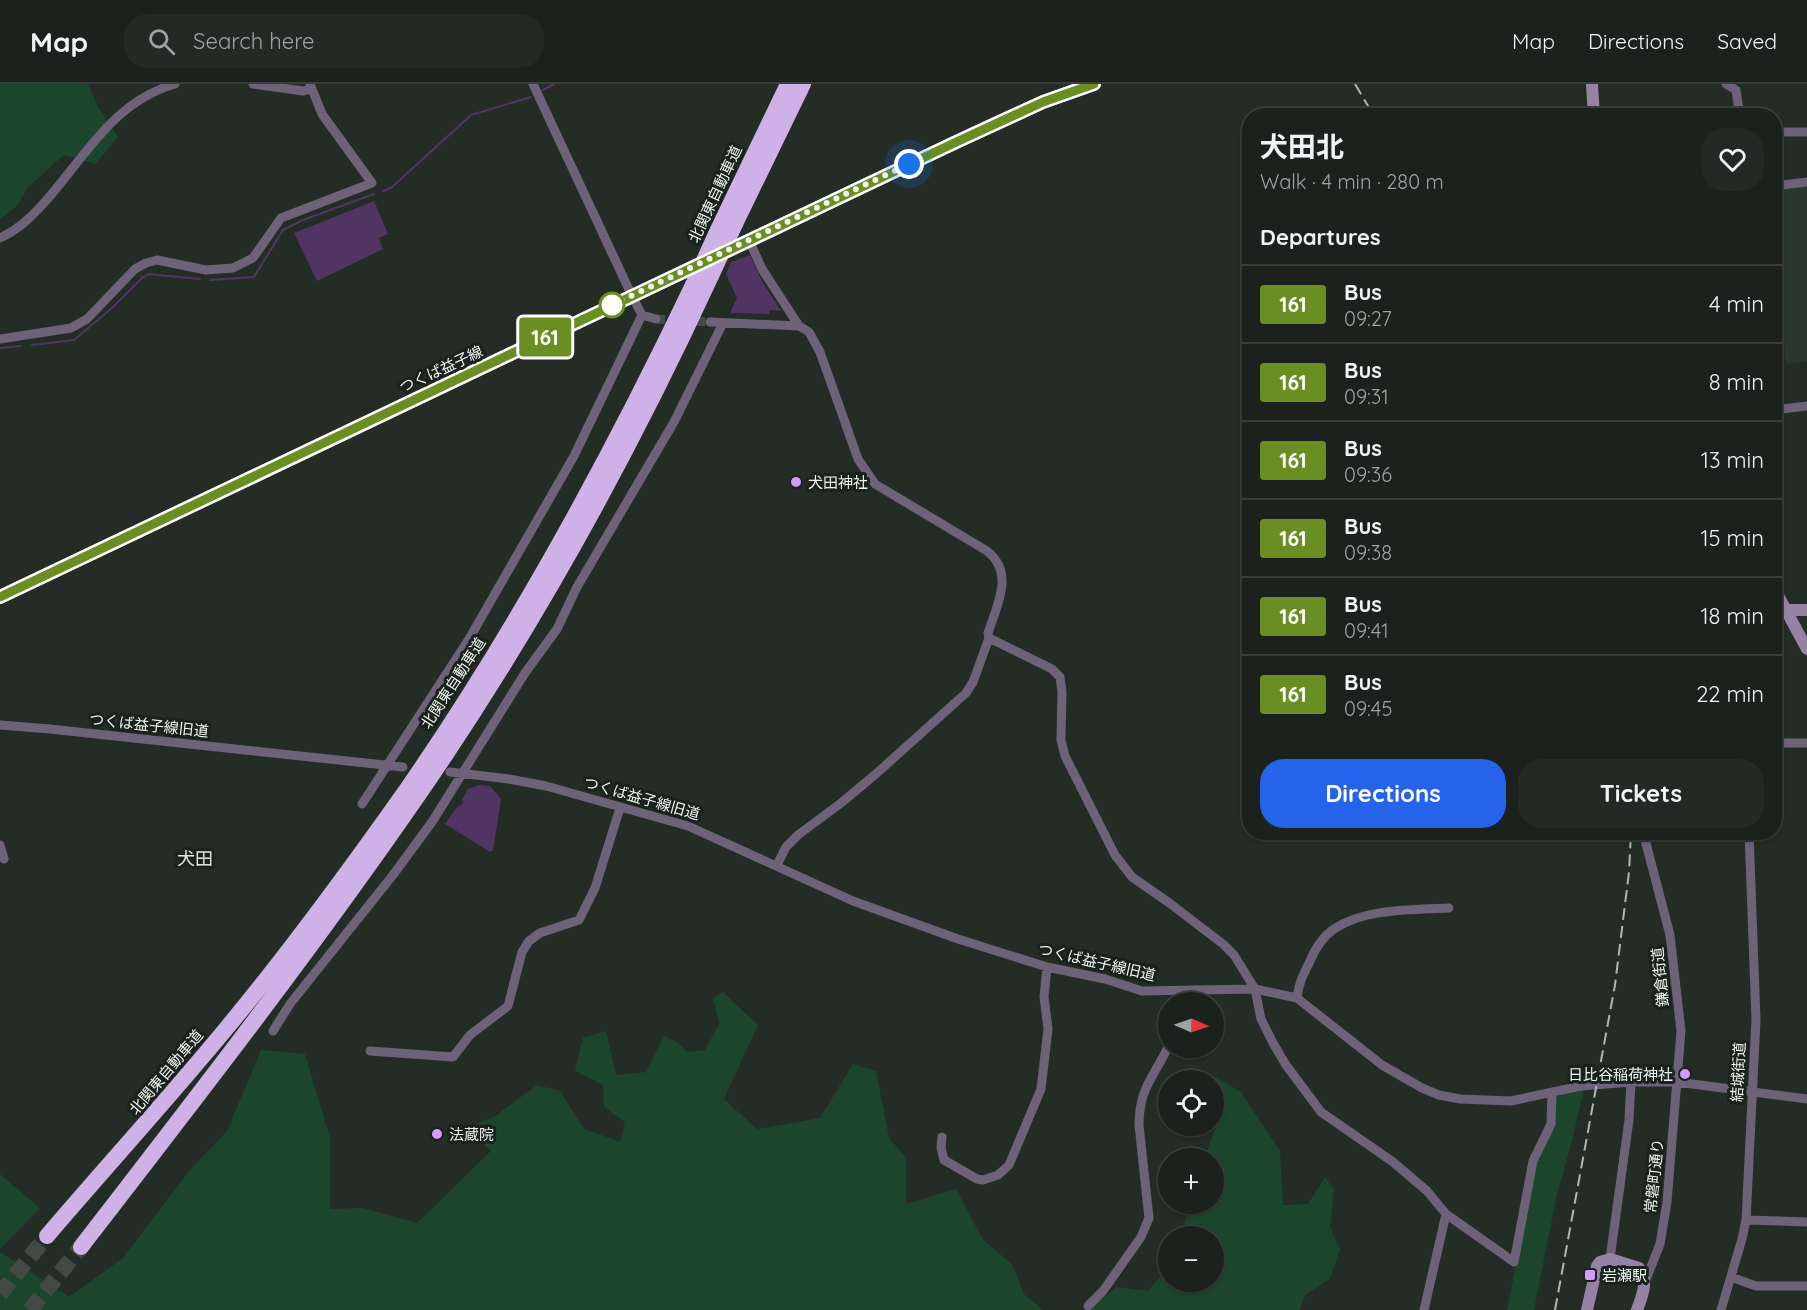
<!DOCTYPE html>
<html lang="en">
<head>
<meta charset="utf-8">
<style>
	body { margin:0; font-family:Quicksand,"Noto Sans JP",sans-serif; background:#242925; color:#f1f3f6; height:100vh; display:flex; flex-direction:column; font-size:22px; white-space:nowrap }
	* { box-sizing:border-box; margin:0 }
	p { font-size:20px; color:#a0a3a3 }
	.icon { flex:none; width:33px; height:33px; fill:none; stroke:currentColor; stroke-width:2; stroke-linecap:round; stroke-linejoin:round }
	.map { position:relative; flex:1; overflow:hidden }
	.drawer { position:absolute; left:1242px; top:24px; width:540px; height:732px; display:flex; flex-direction:column; background:#1b211c; border-radius:24px; box-shadow:0 2px 4px #0004,0 0 0 2px #393e3b }
	.drawer>* { flex:none }
	.badge { padding:0 12px; border-radius:4px; font-size:21px; line-height:39px }
	.needle { width:39px; rotate:92deg }
	.controls { position:absolute; left:1158px; top:908px; display:grid; gap:12px }
	.controls a { display:grid; place-items:center; width:66px; height:66px; border-radius:50%; background:#1b211c; box-shadow:0 2px 4px #0004,0 0 0 2px #393e3b; font-size:30px }
	.you { position:absolute; width:30px; height:30px; margin:-15px; border:4px solid #fff; border-radius:50%; background:#1a73e8; box-shadow:0 0 0 9px #1a73e833 }
	.map>.badge { position:absolute; translate:-50% -50%; box-shadow:0 0 0 3px #fff }
	h2 { padding:0 18px; font-size:22px; line-height:54px }
	.round { display:grid; place-items:center; flex:none; width:63px; height:63px; border-radius:24px; background:#242925 }
	.summary { display:flex; align-items:center; justify-content:space-between; height:102px; padding:0 18px }
	h1 { font-size:28px; font-weight:700; line-height:45px }
	.button { display:flex; gap:12px; margin-top:auto; padding:12px 18px }
	.button a { flex:1; height:69px; border-radius:24px; background:#2563eb; color:#fff; font-size:24px; font-weight:700; line-height:69px; text-align:center }
	.button a+a { background:#242925; color:#f1f3f6 }
	ul { padding:0; list-style:none }
	li { display:flex; align-items:center; gap:18px; height:78px; padding:0 18px; border-top:2px solid #393e3b }
	li div { flex:1 }
	li b { display:block; font-size:22px }
	li em { font-style:normal }
	li .badge { min-width:66px; font-weight:700; text-align:center }
	header { display:flex; align-items:center; gap:36px; box-sizing:border-box; height:84px; padding:0 30px; background:#1b211c; border-bottom:2px solid #393e3b }
	header strong { font-size:28px }
	nav { display:flex; gap:33px; margin-inline-start:auto; font-size:21px }
	.search { width:420px; height:54px; background:#242925; display:flex; align-items:center; gap:15px; box-sizing:border-box; padding:0 21px; border-radius:24px; color:#a0a3a3; font-size:22px }
	.map>svg:first-child { display:block }
	.built { fill:#29372e }
	.green { fill:#1b462c }
	.water { fill:#503563 }
	.lines { fill:none; stroke-linecap:round; stroke-linejoin:round }
	.stream { stroke:#503563; stroke-width:2 }
	.street-tunnel { stroke:#424a44; stroke-width:9; stroke-dasharray:9 4.5; stroke-linecap:butt }
	.highway-tunnel { stroke:#424a44; stroke-width:16; stroke-dasharray:16 8; stroke-linecap:butt }
	.street { stroke:#6e6278; stroke-width:9 }
	.secondary { stroke:#9582a5; stroke-width:12 }
	.primary { stroke:#b39ac7; stroke-width:14 }
	.highway { stroke:#ceb1e6; stroke-width:16 }
	.rail { stroke:#b0b6b1; stroke-width:2; stroke-dasharray:12 6; stroke-linecap:butt }
	.highway-bridge { stroke:#ceb1e6; stroke-width:16 }
	.line-casing { stroke:#fff; stroke-width:14 }
	.line { stroke:#6b8e23; stroke-width:9 }
	.walk { stroke:#eef3ef; stroke-width:6; stroke-dasharray:0 10.8 }
	.stop-dot { fill:#fff; stroke:#6b8e23; stroke-width:3 }
	.poi-dot { fill:#d39cfc; stroke:#1a221d; stroke-width:2 }
	.labels { text-anchor:middle; dominant-baseline:central; stroke-width:6; stroke-linejoin:round; paint-order:stroke }
	.street-label { font-size:15px; fill:#eef3ef; stroke:#1a221d }
	.poi-label { font-size:15px; fill:#eef3ef; stroke:#1a221d; text-anchor:start }
	.quarter-label { font-size:18px; fill:#dde7e0; stroke:#1a221d }
</style>
</head>
<body>
<header>
<strong>Map</strong>
<div class="search"><svg class="icon" aria-label="search" viewBox="0 0 24 24"><circle cx="10" cy="10" r="6"/><path d="M15 15l6 6"/></svg>Search here</div>
<nav><a>Map</a><a>Directions</a><a>Saved</a></nav>
</header>
<div class="map">
<svg width="1807" height="1226" viewBox="0 0 1807 1226">
	<rect width="100%" height="100%" fill="#242c26"/>
	<path class="built" d="M1807 100V277L1786 280 1784 258 1775 259 1774 104Z"/>
	<path class="green" d="M0 0H88L97 21 118 53 95 80 64 71 28 103 17 122 0 135Z
		M723 908 758 941 724 1015 757 1045 820 1034 853 980 876 987 889 1054 906 1074V1120L956 1105 983 1156 1012 1180 1024 1210 1043 1226H0V1168L69 1213 123 1174 189 1087 227 1047 261 966 305 970 330 1054V1125L363 1124 417 1139 491 1067 478 1054 464 1044 494 1033 537 1001 560 1007 584 1045 621 1058 625 1038 604 1023 603 1001 575 987 583 954 606 947 616 991 646 988 664 952 679 959 687 968 705 966 719 940 713 914Z
		M1202 986 1240 1007 1280 1067 1283 1121 1308 1120 1325 1093 1334 1106 1330 1143 1340 1165 1330 1195 1305 1211 1300 1226H1088L1117 1203 1148 1207 1168 1184V1197H1214V1152H1182L1189 1119H1214V1074H1204L1215 1045 1212 1041H1214V996H1195Z
		M1584 1006 1571 1061 1557 1110 1534 1226H1507L1537 1077 1556 1013Z
		M0 1090 40 1124 0 1165Z"/>
	<path class="water" d="M374 117 388 150 379 154 383 165 317 197 294 149Z
		M750 171 762 197 781 227 770 226 769 230 730 229 737 214 726 190 731 178Z
		M480 701 490 702 501 715 493 766 490 768 445 740 457 723 463 720 462 716 468 705Z"/>
	<g class="lines">
		<path class="stream" d="M543 6 554 0
			M383 107 391 104 471 31 531 13
			M210 196 254 193 283 146 303 136 374 110
			M32 261 74 256 112 224 143 193 149 190 200 195
			M0 264 21 262"/>
		<path class="street-tunnel" d="M656 235 710 238"/>
		<path class="highway-tunnel" d="M0 1210 47 1152
			M30 1226 81 1163"/>
		<path class="street" d="M253 0 303 7 310 5
			M533 0 632 212 642 231 656 235
			M1726 0 1736 6 1739 27 1743 32
			M1774 46 1781 48H1807
			M1774 102 1807 98
			M0 154C18 146 30 134 43 120 84 75 112 18 175 0
			M749 156 762 185 799 242
			M710 238 799 242 809 248 820 268 858 375 875 400 987 467C1015 489 997 521 988 549L989 554 973 598 966 609 877 689 841 719 798 751 786 763 777 781
			M0 255 71 244 87 235 135 185 146 179 157 176 206 186 233 184 253 174 281 134 372 99 322 30 310 0
			M1774 326 1807 322
			M989 554 1052 585 1060 593 1062 608 1061 656 1065 672 1115 771 1132 793 1168 818 1223 860 1234 871 1255 905 1261 935 1273 959 1286 981 1321 1028 1393 1078 1427 1107 1446 1130 1514 1178 1533 1077 1551 1040 1552 1009
			M0 641 50 645 403 683
			M1774 659H1807
			M450 688 509 695 546 702 688 742 853 817 958 855 1047 883 1105 895 1142 907 1255 905 1297 914 1382 981 1422 1004 1439 1011 1460 1015 1511 1017 1581 1002 1631 998H1677L1807 1015
			M362 720 469 555 574 372 642 231
			M1643 748 1670 851 1681 947 1667 1118 1660 1160 1645 1198
			M0 761 4 775
			M1297 914C1298 901 1303 891 1309 879 1314 867 1322 853 1334 845 1366 824 1412 826 1449 824
			M1190 918 1196 906
			M273 947 290 920 393 791 432 738 525 589 557 545 577 503 674 338 723 239
			M370 967 453 973 470 951 508 922 522 868 529 857 540 849 579 836 595 804 620 724
			M942 1053 941 1064 944 1076 977 1095 983 1096 998 1091 1009 1081 1041 1005 1048 945 1044 913 1047 883
			M1746 1136 1807 1138
			M1610 1175 1629 1036 1631 998
			M1731 1193 1756 1202H1807
			M1088 1222 1103 1207 1141 1153 1149 1134 1139 1041C1139 1004 1154 993 1168 963
			M1424 1226 1446 1130
			M1721 1226 1742 1155 1746 1136 1756 936 1749 748"/>
		<path class="secondary" d="M1592 0 1594 32
			M1774 504 1807 565
			M1786 526H1807
			M1587 1226 1597 1182 1600 1178 1610 1175 1639 1184C1649 1198 1642 1212 1637 1226"/>
		<path class="primary" d="M0 513 973 50 1043 18 1094 0"/>
		<path class="highway" d="M735 140 803 0
			M716 150 788 0
			M47 1152C106 1083 167 1016 225 946 289 869 349 787 407 705 517 546 610 375 693 201
			M81 1163C196 1014 312 865 419 710 532 546 628 372 711 192"/>
		<path class="rail" d="M1355 0 1374 32
			M1555 1226 1615 901 1629 788 1631 748"/>
		<path class="highway-bridge" d="M711 192 735 140
			M693 201 716 150"/>
	</g>
	<g class="lines">
		<g class="line-casing">
			<path id="line" d="M0 513 952 60 1043 18 1094 0"/>
		</g>
		<use href="#line" class="line"/>
		<path class="walk" d="M612 221 909 80"/>
	</g>
	<circle class="stop-dot" cx="612" cy="221" r="12"/>
	<g class="poi-dot">
		<circle cx="796" cy="398" r="6"/>
		<circle cx="1685" cy="990" r="6"/>
		<circle cx="437" cy="1050" r="6"/>
		<rect x="1584" y="1185" width="12" height="12" rx="3"/>
	</g>
	<g class="labels">
		<g class="street-label">
			<text transform="translate(715 110) rotate(-65)">北関東自動車道</text>
			<text transform="translate(441 285) rotate(-25)">つくば益子線</text>
			<text transform="translate(453 599) rotate(-57)">北関東自動車道</text>
			<text transform="translate(149 641) rotate(6)">つくば益子線旧道</text>
			<text transform="translate(642 714) rotate(16)">つくば益子線旧道</text>
			<text transform="translate(1097 878) rotate(13)">つくば益子線旧道</text>
			<text transform="translate(1660 893) rotate(-96)">鎌倉街道</text>
			<text transform="translate(166 988) rotate(-50)">北関東自動車道</text>
			<text transform="translate(1738 988) rotate(-87)">結城街道</text>
			<text transform="translate(1654 1092) rotate(-84)">常磐町通り</text>
		</g>
		<g class="poi-label">
			<text x="808" y="398">犬田神社</text>
			<text x="1673" y="990" text-anchor="end">日比谷稲荷神社</text>
			<text x="449" y="1050">法蔵院</text>
			<text x="1602" y="1191">岩瀬駅</text>
		</g>
		<g class="quarter-label">
			<text x="195" y="774">犬田</text>
		</g>
	</g>
</svg>
<div class="controls">
<a><svg class="needle" viewBox="-14 -14 28 28"><path d="M0-13l5 13h-10z" fill="#e53935"/><path d="M0 13l5-13h-10z" fill="#a0a3a3"/></svg></a>
<a><svg class="icon" aria-label="locate" viewBox="0 0 24 24"><circle cx="12" cy="12" r="6"/><path d="M12 2v4M12 18v4M2 12h4M18 12h4"/></svg></a>
<a>+</a>
<a>−</a>
</div>
<div class="you" style="left:909px;top:80px"></div>
<b class="badge" style="left:545px;top:253px;background:#6b8e23;color:#fff">161</b>
<section class="drawer">
<div class="summary"><div><h1>犬田北</h1><p>Walk · 4 min · 280 m</p></div><a class="round"><svg class="icon" aria-label="heart" viewBox="0 0 24 24"><path d="M12 20l-8-8c-3-5 5-10 8-4 3-6 11-1 8 4z"/></svg></a></div>
<h2>Departures</h2>
<ul>
<li><span class="badge" style="background:#6b8e23;color:#fff">161</span><div><b>Bus</b><p>09:27</p></div><em>4 min</em></li>
<li><span class="badge" style="background:#6b8e23;color:#fff">161</span><div><b>Bus</b><p>09:31</p></div><em>8 min</em></li>
<li><span class="badge" style="background:#6b8e23;color:#fff">161</span><div><b>Bus</b><p>09:36</p></div><em>13 min</em></li>
<li><span class="badge" style="background:#6b8e23;color:#fff">161</span><div><b>Bus</b><p>09:38</p></div><em>15 min</em></li>
<li><span class="badge" style="background:#6b8e23;color:#fff">161</span><div><b>Bus</b><p>09:41</p></div><em>18 min</em></li>
<li><span class="badge" style="background:#6b8e23;color:#fff">161</span><div><b>Bus</b><p>09:45</p></div><em>22 min</em></li>
</ul>
<div class="button"><a>Directions</a><a>Tickets</a></div>
</section>
</div>
</body>
</html>
